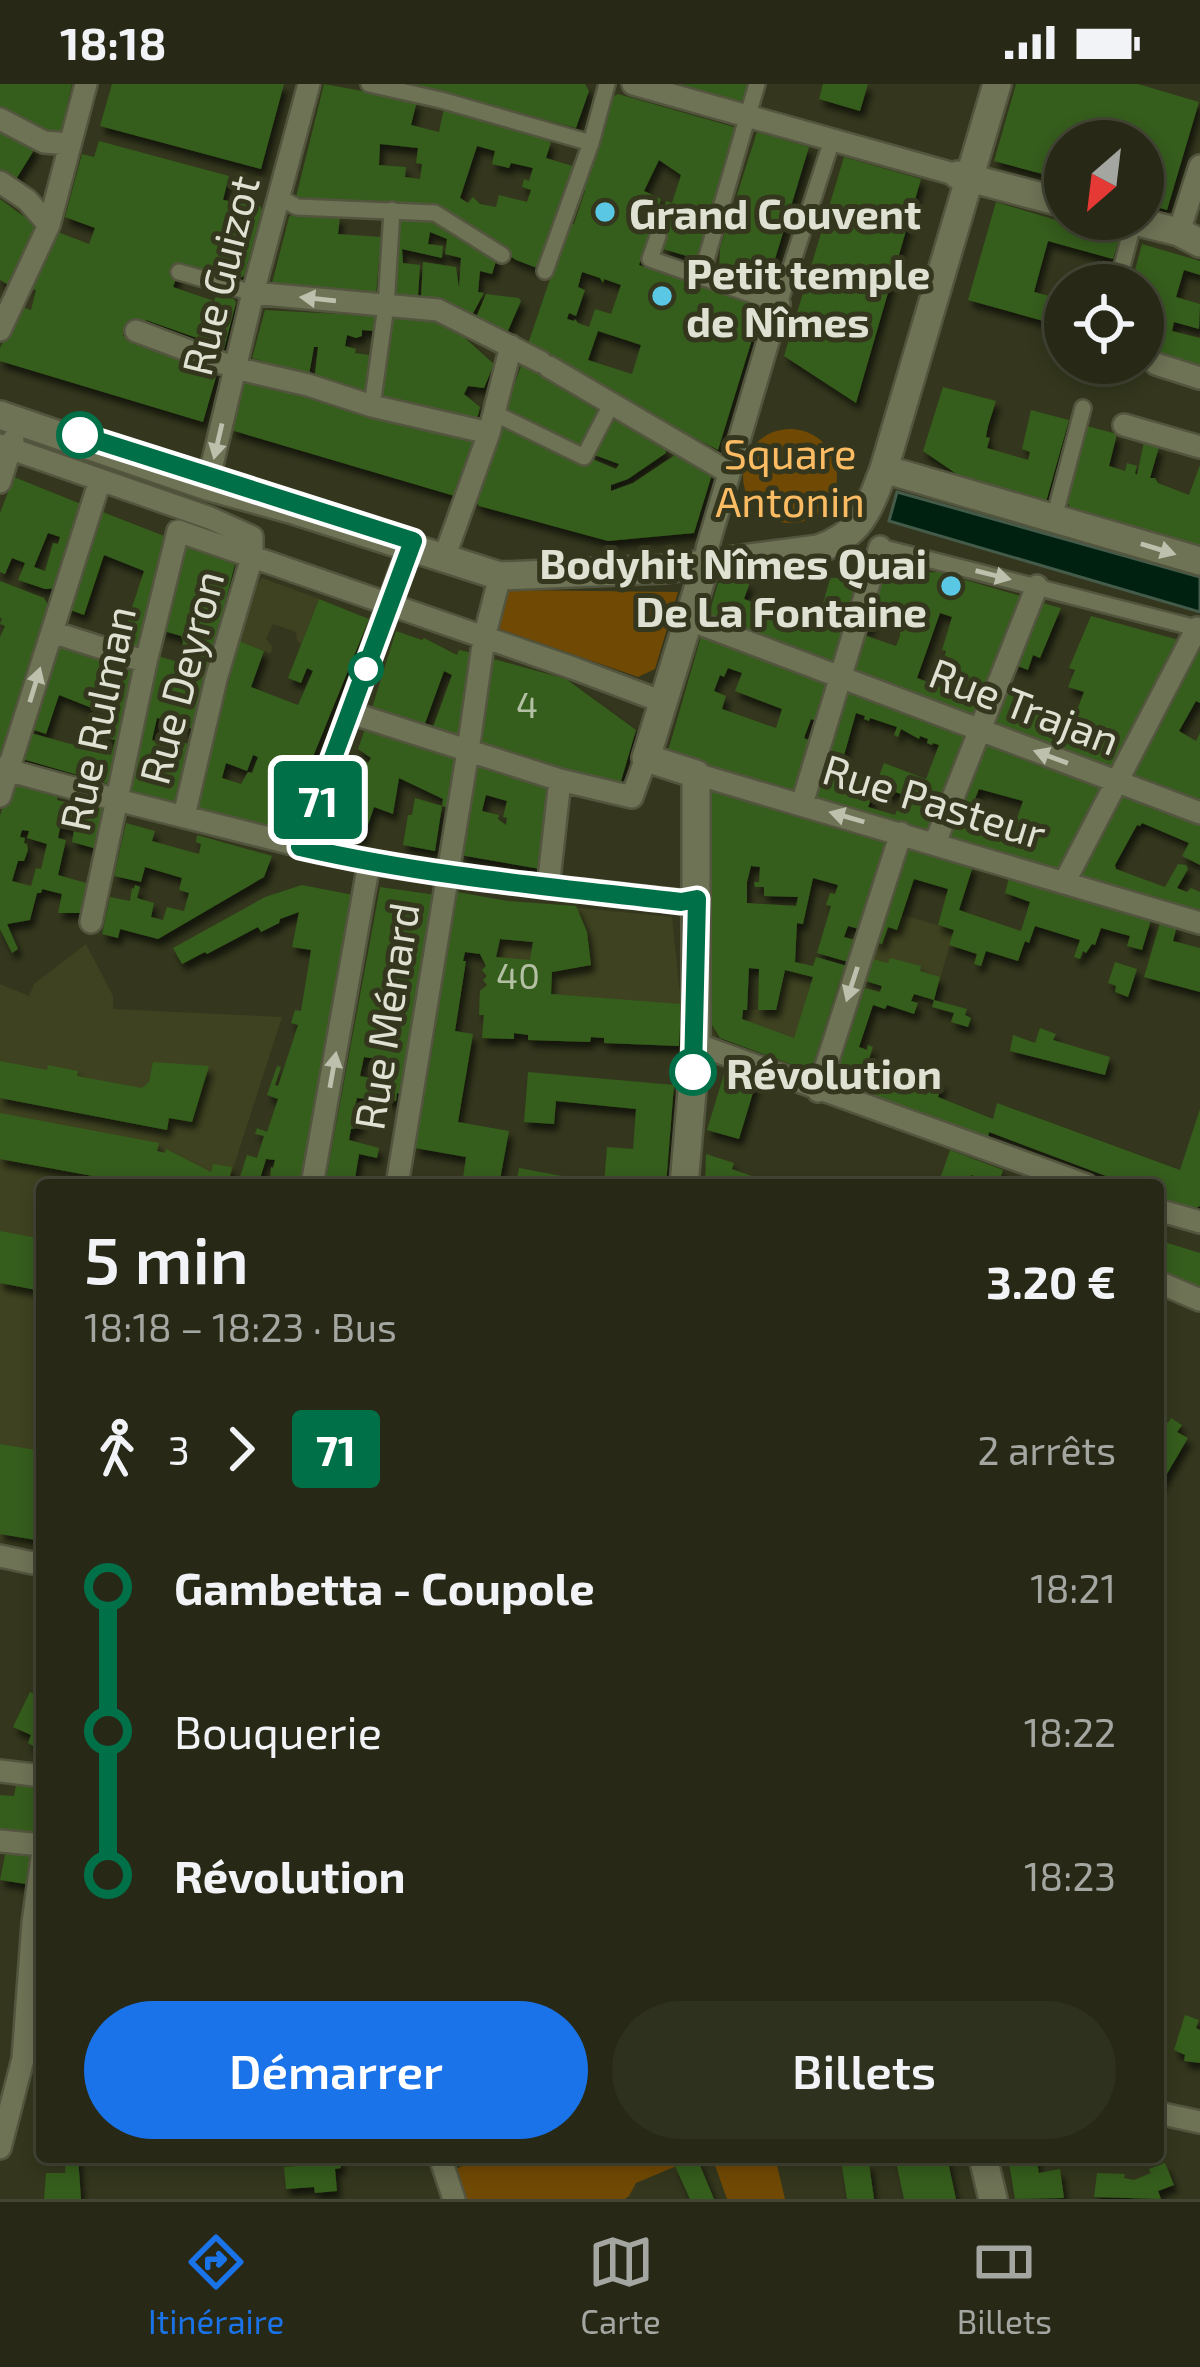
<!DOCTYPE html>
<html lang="fr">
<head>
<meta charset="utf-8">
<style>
	body { margin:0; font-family:"Exo 2",sans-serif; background:#2f311f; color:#f1f3f6; height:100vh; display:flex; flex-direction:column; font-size:45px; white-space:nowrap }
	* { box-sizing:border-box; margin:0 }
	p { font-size:39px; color:#a4a6a1 }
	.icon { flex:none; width:66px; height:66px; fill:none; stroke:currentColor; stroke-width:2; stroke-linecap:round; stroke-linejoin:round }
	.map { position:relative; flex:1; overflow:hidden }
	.side { position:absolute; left:36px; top:1095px; width:1128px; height:984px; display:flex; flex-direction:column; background:#272916; border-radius:12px; box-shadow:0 6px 18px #0003,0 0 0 3px #434535 }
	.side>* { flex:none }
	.badge { padding:0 24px; border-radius:9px; font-size:42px; line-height:78px }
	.needle { width:78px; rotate:208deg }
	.buttons { position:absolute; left:1044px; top:36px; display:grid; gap:24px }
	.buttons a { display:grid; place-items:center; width:120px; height:120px; border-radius:50%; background:#272916; box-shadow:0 6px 18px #0003,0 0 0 3px #434535; font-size:60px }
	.map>.badge { position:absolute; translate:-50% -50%; box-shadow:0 0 0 6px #fff }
	.legs { display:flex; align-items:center; gap:18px; height:132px; padding:0 48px; font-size:39px }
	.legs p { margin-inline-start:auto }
	.head { display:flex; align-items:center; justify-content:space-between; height:204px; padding:0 48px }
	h1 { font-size:66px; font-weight:600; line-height:90px }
	.action { display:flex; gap:24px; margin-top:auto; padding:24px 48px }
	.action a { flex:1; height:138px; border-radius:72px; background:#1a73e8; color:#fff; font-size:48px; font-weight:600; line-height:138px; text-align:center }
	.action a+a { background:#2f311f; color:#f1f3f6 }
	ul { padding:0 48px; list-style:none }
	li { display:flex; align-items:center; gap:42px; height:144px; font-size:45px }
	li i { display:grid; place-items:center; width:18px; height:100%; margin:0 15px; background:currentColor }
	li i::after { content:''; width:30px; height:30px; margin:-15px; border:9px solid; border-radius:50%; background:#272916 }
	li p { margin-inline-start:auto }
	li:first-child i { background:linear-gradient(#0000 50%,currentColor 0) }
	li:last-child i { background:linear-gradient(currentColor 50%,#0000 0) }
	.status { display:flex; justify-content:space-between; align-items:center; height:84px; padding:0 60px; background:#272916; direction:ltr }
	.status svg { height:33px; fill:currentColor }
	.dock { display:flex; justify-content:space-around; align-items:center; height:168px; border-top:3px solid #434535; background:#272916; font-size:33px; color:#a4a6a1 }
	.dock a { display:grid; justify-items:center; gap:6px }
	.dock .active { color:#1a73e8 }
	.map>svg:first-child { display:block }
	.built { fill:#3e4220 }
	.green { fill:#704904 }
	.water { fill:#012110; stroke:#445b4a; stroke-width:3 }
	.building { fill:#355d1c; fill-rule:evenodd; filter:url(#shadow) }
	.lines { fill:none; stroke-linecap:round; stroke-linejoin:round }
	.pedestrian-casing { stroke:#53553e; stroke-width:20 }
	.minor-casing { stroke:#53553e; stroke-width:26 }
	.tertiary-casing { stroke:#53553e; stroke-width:32 }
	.pedestrian { stroke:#6e7356; stroke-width:15 }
	.minor { stroke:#6e7356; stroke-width:21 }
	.tertiary { stroke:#6e7356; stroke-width:27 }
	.oneway { fill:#bdc0ad }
	.line-1-casing { stroke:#fff; stroke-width:27 }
	.line-1 { stroke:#007049; stroke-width:18 }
	.poi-dot { fill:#5ac8e5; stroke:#34371d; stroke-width:4.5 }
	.stop-1-dot { fill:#fff; stroke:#007049; stroke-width:6 }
	.labels { text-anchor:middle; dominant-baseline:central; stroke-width:10; stroke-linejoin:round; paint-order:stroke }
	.number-label { font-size:36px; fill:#b4c0a4 }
	.poi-label { font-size:42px; font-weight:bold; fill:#dfe1d2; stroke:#34371d; text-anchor:start }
	.street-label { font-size:42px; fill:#dfe1d2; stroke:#34371d }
	.park-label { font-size:42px; fill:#fcbc64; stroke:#34371d }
	.stop-label { font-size:42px; font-weight:bold; fill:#dfe1d2; stroke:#34371d; text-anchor:start }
</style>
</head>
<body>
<div class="status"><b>18:18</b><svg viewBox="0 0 49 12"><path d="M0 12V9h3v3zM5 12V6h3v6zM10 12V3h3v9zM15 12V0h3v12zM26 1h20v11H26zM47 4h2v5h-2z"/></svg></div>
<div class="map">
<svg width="1200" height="2115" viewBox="0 0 1200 2115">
	<defs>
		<filter id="shadow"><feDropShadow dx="4" dy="7" stdDeviation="3" flood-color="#0009"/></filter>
	</defs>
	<rect width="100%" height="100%" fill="#34371d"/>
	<path class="built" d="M262 494 319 515 301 560 297 556 296 548 273 540 266 555 272 562 271 570 239 557 252 505Z
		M508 817 672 833 681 920 679 962 603 954 591 953 590 958 528 956V951L515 949 514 955 482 954 483 932 479 931 480 906 487 901 483 896 486 892 482 886 486 882 480 870 496 872Z
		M887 819 903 831 954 846 932 923 860 903Z
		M86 860 113 912V925L282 933 229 1097 239 1101H42V1466L0 1458V900L29 912 34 900Z
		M785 886 849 901 817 1000 711 961V925L775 926Z"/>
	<path class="green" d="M743 392a47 47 0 1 1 94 0a47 47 0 1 1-94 0Z
		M503 506 678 508 655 585 638 593 497 544Z
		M480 2073H698L636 2099 629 2112 625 2115H462L450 2088Z
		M712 2073H775L785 2115H727Z"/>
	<path class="water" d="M897 408 1200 493V528L889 437Z"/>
	<path class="building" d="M0 0H72L61 48 53 52 0 32Z
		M112 0H284L261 85 100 42Z
		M324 0 417 17 411 41 439 48 444 24 485 34 551 58 546 74 576 83 537 184 516 176 434 122 296 113ZM380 60 418 64 416 79 422 80 420 95 405 93 406 83 379 81ZM477 62 495 67 492 80 509 84 511 79 533 84 529 97 524 95 522 103 531 106 527 118 499 111 496 123 480 120 473 113 468 119 460 114Z
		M414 0H585L589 7 576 44Z
		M673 0H750L745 15 737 19Z
		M823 0H868L860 27 819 15Z
		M1016 0H1138L1199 18 1167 126 1143 119V57H1065V96L994 77Z
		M618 10 734 43 736 48 697 175 663 165 668 147 659 144 662 131 666 117 672 119 681 91 659 76 644 107 661 115 639 181 762 223 718 366 603 306 551 275 545 294 603 330 584 368 504 331 522 279 538 290 544 270 528 260 569 139 574 140 585 107 580 104 610 14ZM582 188 600 194 603 199 604 195 621 201 611 230 595 225 589 243 578 239 575 235 574 237 567 235 569 229 576 232 585 206 578 203ZM598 247 641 261 632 290 588 276Z
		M0 43 36 63 13 100 0 92Z
		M757 48 809 63 765 208 723 196 719 189 720 164Z
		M99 57 229 92 223 116 260 122 262 126 244 192 239 195 216 188V190L182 179 173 203 214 217 216 212 234 215 236 219 224 265 221 268 195 261 197 254 146 236 142 247 126 241 123 252 177 269 218 286 203 338 0 277V264L22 223 31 226 36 206 31 205 58 148 89 160 95 144 65 133 82 70 94 73Z
		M844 73 921 95 856 319 784 272Z
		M0 115 37 142 10 202 0 196Z
		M996 118 1119 155 1113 175 1048 157 1034 208 1065 216V243L968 216Z
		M417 126 498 171 492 190 480 187 478 208 484 209 471 233 438 217 421 213 423 178 456 183 459 204 461 174 445 170 447 155 430 148 428 160 443 162 442 174 402 165 403 179 420 181 418 213 390 211 393 127Z
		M294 129 340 133 338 150 381 153 376 211 271 203 289 133Z
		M1142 160 1200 177V191L1184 186 1176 213 1200 220 1199 245 1174 238 1172 247 1200 254V282L1143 265V201H1131Z
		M486 210 519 214 521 217 507 249 504 250 475 236Z
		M265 226 376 232 375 247 362 246V252L356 254 347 251 345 262 356 265 355 269 376 272 367 315 314 299 318 263H314L309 291 252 274Z
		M394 233 434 236 457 247 494 280 484 304 468 302 464 310 480 323 476 340 377 318Z
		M246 291 479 355 458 413 231 346Z
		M943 303 996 317 988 342 986 353 990 354 987 364 1028 376 1030 368 1022 365 1031 326 1069 336 1046 418 964 395 923 367Z
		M608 333 666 363V369L628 395 611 401V407L633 399 678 369 713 387 694 449 608 457 479 422 474 415 502 337 616 385 619 380 589 369Z
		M1087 342 1117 350 1109 382 1125 387 1127 379 1137 382 1135 389 1137 391 1144 358 1159 363 1150 394H1155L1158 399 1189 411 1200 381V462L1071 425 1067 417Z
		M14 393 86 422 62 504 45 505 18 496 25 479 12 474 5 490 0 488V429ZM48 449 60 453 58 460 53 459 45 487 34 483Z
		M95 425 172 455 143 575 118 566 144 487 104 471 84 531 65 524Z
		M181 459 235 480 193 645 157 634 152 656 173 663 175 656 189 660 174 718 122 704 154 571 178 578 183 558 181 552 160 546Z
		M938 488 1024 513 978 631 970 636 846 588 858 549 896 562 900 552V537L877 529 869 546 859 543 876 491ZM940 529 952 533 942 566 946 567 944 574 949 576 941 603 917 594Z
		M863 493 835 584 707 537 718 499 750 498 744 515 817 542 830 494Z
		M0 497 44 514 53 529 6 670 0 668V553L5 542 0 540 2 534H0Z
		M319 515 369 535 284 744 234 735 197 724 239 557 264 567 251 603 298 621 313 587 307 584 301 599 288 594ZM253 671 258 673 252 689 248 688 241 700 222 694 226 679 247 687Z
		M1035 517 1061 524 1040 574 1033 571 1028 586 1010 579Z
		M1091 532 1179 556 1112 690 985 642 1003 597 1011 600 1008 607 1066 630 1069 623 1077 626 1084 608 1068 603 1075 586 1069 584Z
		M396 547 422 556 424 554 457 571 459 566 473 569 460 654 432 646 452 591 444 587 423 645 371 627Z
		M702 549 829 597 819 638 811 635 804 654 813 658 797 713 666 674ZM728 584 742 589 735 607 782 625 776 644 722 625 726 612 714 607 720 591 724 593Z
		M56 553 141 582 112 701 19 674 27 648 111 671 115 656 107 654 115 612 103 605 97 626 59 611 46 650 28 644Z
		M1196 562 1200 563V619L1196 617 1179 647 1196 657 1200 649V725L1128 697Z
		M490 574 566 595 636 646 619 704 477 660Z
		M842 601 962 645 968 656 931 750 807 715ZM856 629 865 632 864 635 869 637 870 634 897 643 894 651 898 653 901 645 919 655 920 652 928 655 927 659 932 661 933 659 939 661 926 695 884 679 878 695 850 686 845 699 837 696ZM892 707 901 710 900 713 902 714 895 731 868 723 874 708 891 712Z
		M365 645 456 673 448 724 442 722 443 715 399 694 393 730 374 723 363 755 331 750 356 671 368 679 371 674 358 665Z
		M982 654 1107 701 1059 790 943 755 952 730 1013 746 1023 717 979 705 972 722 980 729 956 721Z
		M474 679 549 703 540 785 460 771ZM486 711 507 717 503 733 507 734 506 741 498 735 499 731 482 727Z
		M10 698 58 711 57 716 80 722 81 717 106 724 97 765 72 758 74 746 59 741 58 743 60 744 58 754 66 756 58 791 90 800 83 829H58L62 810 42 805 41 809H37L30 836 7 840 18 865 12 869 0 845V732ZM22 746 29 747 27 754 47 760 41 785 36 784 31 802 12 797 18 777H24L28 766 27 760 24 759 25 754 20 753Z
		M714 704 892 755 866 847 848 842 844 853 862 858 855 880 817 869 831 822 826 821 830 809 835 810 838 801 813 794 803 840 797 839 795 878 813 882 816 873 854 884 849 901 839 899 814 978 804 985 720 954 711 939 708 709ZM751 782 760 783 759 798H754L755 803H764V812L798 813 796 822 747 819V798ZM749 884 759 885 758 926H776L785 886 813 893 794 954 742 935 743 926H747Z
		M1117 705 1200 739V781L1182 772 1189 759 1142 739 1140 742 1137 741 1115 781 1116 785 1165 803 1178 780 1186 781 1188 785 1177 804 1187 808 1191 804 1200 808V833L1070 792Z
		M415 714 442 722 435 767 403 761 408 731H412Z
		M126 739 155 747 152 757 199 770 201 760 196 758 197 751 272 772 264 793 158 855 120 845 118 854 102 850 110 813 130 817 132 804 134 805 135 801 140 803 137 814 154 819 151 833 163 836 167 823 184 827 189 809 179 806 182 794 145 783 141 798 114 792Z
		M901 758 973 782 959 826 1021 847 1030 818 1005 809 1009 794 1151 836 1142 866 1127 862 1130 852 1101 844 1095 861 1092 860 1086 869 1083 867 1080 875 1074 873 1080 856 1035 842 1029 859 1025 857 1018 877 986 867 981 882 974 880 977 870 949 861 954 846 938 841 948 805 914 795 897 846 888 843 882 860 875 858Z
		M302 801 353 811 301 1101H270L271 1083 273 1084 275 1076 266 1075 259 1098 249 1096 247 1100 240 1093 247 1071 257 1074 264 1052 255 1050 257 1044 267 1048 278 1015 267 1011 277 982 281 983 275 1001 278 1002 298 941 291 939 295 926 301 927 311 866 292 863 299 828 280 835 279 839 261 848 258 843 207 870 205 868 182 880 173 864 265 813Z
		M380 803 436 811 401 1010 397 1009 396 1017 357 1014 354 1027 362 1031 360 1043 351 1045 349 1056 379 1064 377 1074 359 1070 354 1101H325ZM364 973 393 977 390 998 360 992Z
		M451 807 508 817 576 822 587 848 591 881 552 888 551 910 681 920 679 962 604 959V954L591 953 590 958 528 956V951L514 949V955L482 954 484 931H479L480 907 487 901 483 896 487 892 482 886 486 882 480 870 465 868 463 877H466L455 947 473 950 458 1038 509 1047 499 1101H462L466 1073 415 1064 436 943 429 942ZM500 855 533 858 530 876 496 873Z
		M1160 839 1177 842 1173 857 1200 864V908L1144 893Z
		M869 874 888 879 890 874 921 882 920 887 940 893 934 916 967 925 965 931 971 934 968 943 951 938 954 929 932 923 934 916 914 910 911 917 918 919 914 930 887 921 885 925 873 921 859 963 867 966 868 961 873 963 862 995 890 1006 893 999 886 997 889 988 915 998 912 1006 926 1011 932 995 943 999 938 1013 993 1035 997 1019 1180 1086 1200 1025V1122L1195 1125 1158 1112V1101H1130L989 1048 986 1063 828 1002 856 902 880 908 882 902 862 896Z
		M1115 878 1137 885 1128 913 1115 908 1116 902 1108 899Z
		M1040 944 1056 950 1053 956 1110 973 1105 991 1010 967 1013 951 1035 959Z
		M0 977 47 986 48 981 78 987 77 992 142 1004 149 998 153 978 209 982 192 1038 169 1034 167 1046 0 1014Z
		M727 980 758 992 739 1055 707 1046Z
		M528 988 674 1001 666 1101 604 1100 607 1063 633 1065 636 1025 556 1017 554 1040 524 1038Z
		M0 1029 159 1059 157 1067 165 1069 166 1065 211 1088 213 1080 232 1083 228 1101H142L0 1075Z
		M950 1066 1003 1086 998 1101H985L987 1097 971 1091 968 1101H938Z
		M706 1070 734 1079 732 1085 777 1101H705Z
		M519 1084 599 1099V1101H516Z
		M0 1147 42 1155V1207L0 1199Z
		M1158 1156 1200 1169V1212L1159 1190 1163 1175 1158 1174Z
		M1158 1334 1168 1339 1171 1334 1182 1341 1177 1348 1188 1354 1158 1405Z
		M0 1360 42 1367V1457L0 1450Z
		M30 1608 42 1613V1667L28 1659 31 1651 13 1643Z
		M17 1696 42 1699 38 1716H42V1748L38 1756 0 1751V1711L14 1712Z
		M6 1766 37 1769 32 1801 0 1796Z
		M1185 1931 1199 1936 1196 1944 1200 1946V1979L1184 1977 1185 1971 1174 1966Z
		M66 2073H78L81 2115H44L46 2089H65Z
		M312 2073H340L341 2084 335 2085 337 2107 315 2109 314 2103 286 2105 284 2083 313 2081Z
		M895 2073H947L956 2115H904Z
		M1008 2073H1036L1039 2089 1060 2085 1064 2114 1015 2115Z
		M697 2074 714 2115H690L675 2082Z
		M869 2079 874 2115H847L842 2082Z
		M1165 2079 1174 2101 1158 2107 1161 2115 1094 2113 1097 2089 1125 2090 1124 2094 1134 2096 1151 2089 1149 2085Z"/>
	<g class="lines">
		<g class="pedestrian-casing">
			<path id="pedestrian" d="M369 0 441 16 591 59
				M278 113 297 123 435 129 502 171
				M658 152 650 175 779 220 832 56
				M545 187 591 59 607 0
				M179 188 253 209
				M701 193 757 0
				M1117 201 1134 137
				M372 322 386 222 392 126
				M494 329 584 373 612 319
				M1054 434 1083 324
				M880 463 1200 545"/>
		</g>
		<g class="minor-casing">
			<path id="minor" d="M633 0 954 90
				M0 35 44 58 69 60
				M0 98 27 116 49 141
				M1179 148 1200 82
				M253 209 438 226 541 278
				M0 246 49 141 86 0
				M136 247 235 284 308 301 372 322 489 349
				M1156 280 1200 294
				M549 283 728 388
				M1124 341 1200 363
				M0 361 210 434 252 453V473L216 595 184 732
				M0 398 13 356
				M207 402 253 209 309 0
				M444 474 489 349 511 262
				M705 482 707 465 779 220
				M687 535 1200 729
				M52 548 146 578
				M351 629 560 696 632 713 646 674
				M0 684 117 716 369 779 463 793 681 817 697 815
				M696 690 1200 839
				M0 712 100 396
				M802 720 880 463
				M935 759 1037 502
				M300 763 409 463
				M1064 799 1197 544
				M548 804 560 696
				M91 838 146 578 178 447 573 584 663 618
				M696 960 1086 1101
				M818 1007 901 749
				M312 1101 369 779
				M397 1101 468 667 484 554 500 492
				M1158 1126 1200 1138
				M1158 1198 1200 1216
				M0 1472 42 1481
				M0 1687 42 1692
				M0 1757 42 1761
				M1158 2029 1200 2038
				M0 2064 23 1975 33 1839 42 1774
				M440 2073 454 2115"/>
		</g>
		<g class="tertiary-casing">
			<path id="tertiary" d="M958 91 1065 119
				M1126 135 1179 148 1200 159
				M0 331 207 402 290 425 500 492 665 485 818 465C861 451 869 424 884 385L997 0
				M884 385 1200 477
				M684 1101 696 960V690L646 674 705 482
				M983 2073 993 2115"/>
		</g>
		<use href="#pedestrian" class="pedestrian"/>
		<use href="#minor" class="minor"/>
		<use href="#tertiary" class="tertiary"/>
	</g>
	<defs><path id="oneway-solid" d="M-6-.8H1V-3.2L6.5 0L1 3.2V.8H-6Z" transform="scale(3)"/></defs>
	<g class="oneway">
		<use href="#oneway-solid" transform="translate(318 215) rotate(-174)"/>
		<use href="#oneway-solid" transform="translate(218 357) rotate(103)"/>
		<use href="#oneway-solid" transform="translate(1158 465) rotate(17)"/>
		<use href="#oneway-solid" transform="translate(993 491) rotate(14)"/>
		<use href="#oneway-solid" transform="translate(35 601) rotate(-73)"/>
		<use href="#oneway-solid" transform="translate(1051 673) rotate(-160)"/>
		<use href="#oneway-solid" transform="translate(847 733) rotate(-164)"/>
		<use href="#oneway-solid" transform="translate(852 900) rotate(108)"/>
		<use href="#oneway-solid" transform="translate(333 986) rotate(-80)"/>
	</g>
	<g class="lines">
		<g class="line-1-casing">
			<path id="line-1" d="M80 351 413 457 300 763C426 792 553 803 681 818L697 815 693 988"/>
		</g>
		<use href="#line-1" class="line-1"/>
	</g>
	<g class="poi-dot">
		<circle cx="605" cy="128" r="12"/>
		<circle cx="662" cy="212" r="12"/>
		<circle cx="951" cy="502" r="12"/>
	</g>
	<g class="stop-1-dot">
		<circle cx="80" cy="351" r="21"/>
		<circle cx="366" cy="585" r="15"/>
		<circle cx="693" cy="988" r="21"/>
	</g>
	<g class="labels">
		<g class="number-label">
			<text x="527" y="619">4</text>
			<text x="518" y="890">40</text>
		</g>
		<g class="poi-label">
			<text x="629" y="128">Grand Couvent</text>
			<text x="686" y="188">Petit temple<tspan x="686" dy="48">de Nîmes</tspan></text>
			<text x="927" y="478" text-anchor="end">Bodyhit Nîmes Quai<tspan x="927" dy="48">De La Fontaine</tspan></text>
		</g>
		<g class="street-label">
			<text transform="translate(219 191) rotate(-76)">Rue Guizot</text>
			<text transform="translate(180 593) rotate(-75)">Rue Deyron</text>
			<text transform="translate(1025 621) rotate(21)">Rue Trajan</text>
			<text transform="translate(96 634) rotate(-78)">Rue Rulman</text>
			<text transform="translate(935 716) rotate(17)">Rue Pasteur</text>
			<text transform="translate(385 932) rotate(-81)">Rue Ménard</text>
		</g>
		<g class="park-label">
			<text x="790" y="368">Square<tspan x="790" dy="48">Antonin</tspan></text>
		</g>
		<g class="stop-label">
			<text x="726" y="988">Révolution</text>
		</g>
	</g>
</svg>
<div class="buttons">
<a><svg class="needle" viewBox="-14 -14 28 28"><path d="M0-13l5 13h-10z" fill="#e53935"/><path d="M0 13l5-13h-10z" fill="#a4a6a1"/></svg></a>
<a><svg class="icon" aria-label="locate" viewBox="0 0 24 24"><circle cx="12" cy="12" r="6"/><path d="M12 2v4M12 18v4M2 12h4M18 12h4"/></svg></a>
</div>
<b class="badge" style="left:318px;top:716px;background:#007049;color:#fff">71</b>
<section class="side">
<div class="head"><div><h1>5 min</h1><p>18:18 – 18:23 · Bus</p></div><b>3.20 €</b></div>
<div class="legs"><svg class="icon" aria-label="walk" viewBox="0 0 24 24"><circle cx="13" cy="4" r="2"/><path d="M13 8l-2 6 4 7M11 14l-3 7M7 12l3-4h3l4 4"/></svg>3<svg class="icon" aria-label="forward" viewBox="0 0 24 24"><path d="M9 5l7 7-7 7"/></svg><b class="badge" style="background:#007049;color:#fff">71</b><p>2 arrêts</p></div>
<ul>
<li><i style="color:#007049"></i><b>Gambetta - Coupole</b><p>18:21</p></li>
<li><i style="color:#007049"></i><span>Bouquerie</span><p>18:22</p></li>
<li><i style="color:#007049"></i><b>Révolution</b><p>18:23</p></li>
</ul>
<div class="action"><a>Démarrer</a><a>Billets</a></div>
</section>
</div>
<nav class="dock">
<a class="active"><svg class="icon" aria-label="directions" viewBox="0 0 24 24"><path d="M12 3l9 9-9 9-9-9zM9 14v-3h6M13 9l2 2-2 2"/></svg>Itinéraire</a>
<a><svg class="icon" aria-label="map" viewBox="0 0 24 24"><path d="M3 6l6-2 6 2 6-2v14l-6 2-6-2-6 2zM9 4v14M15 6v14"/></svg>Carte</a>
<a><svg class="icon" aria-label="tickets" viewBox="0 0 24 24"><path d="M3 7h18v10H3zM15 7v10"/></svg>Billets</a>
</nav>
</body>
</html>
